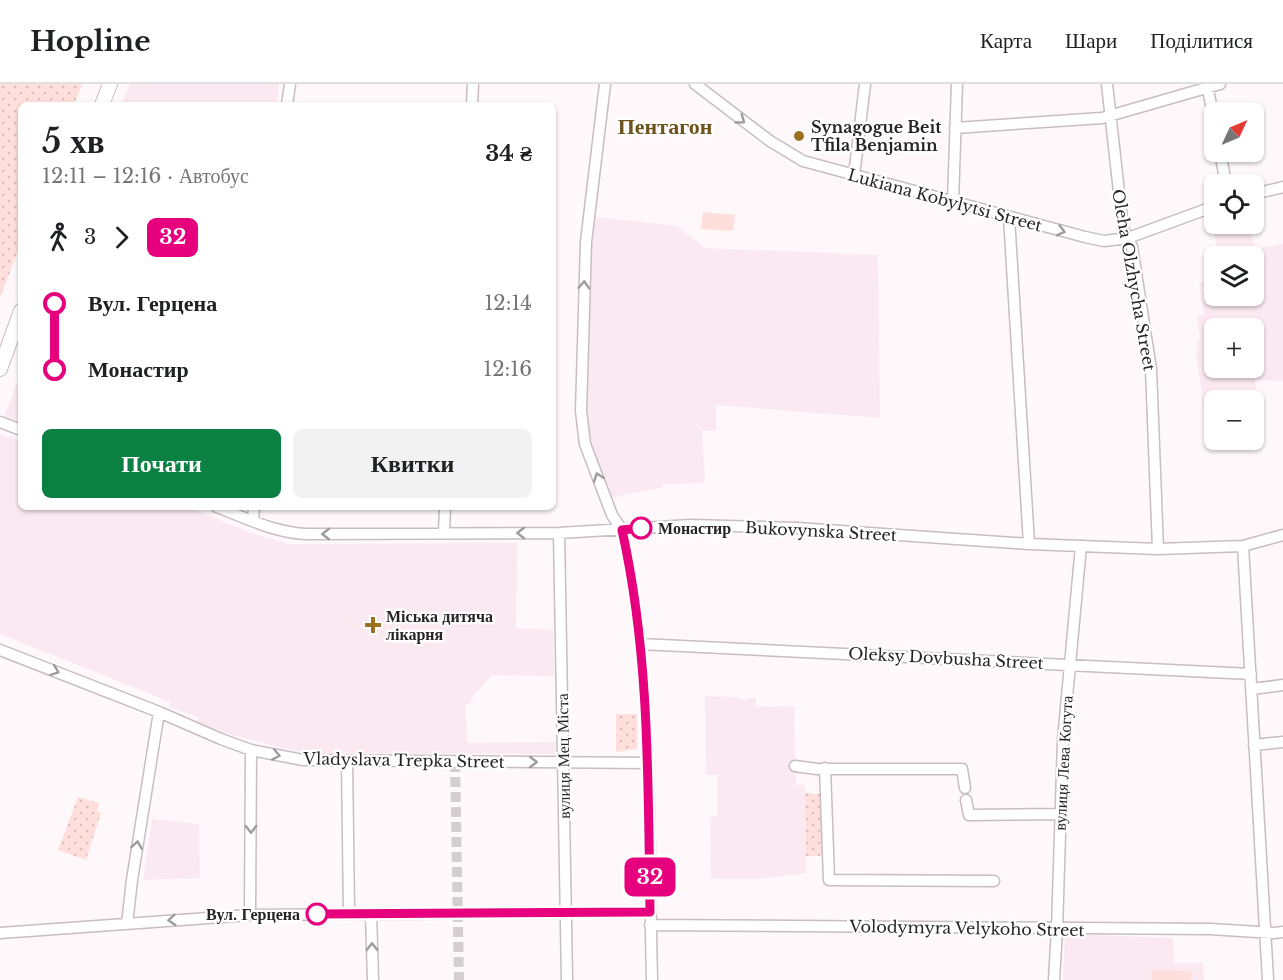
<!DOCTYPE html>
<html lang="uk">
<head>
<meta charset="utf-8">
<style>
	body { margin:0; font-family:"Libre Baskerville",serif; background:#f2f2f2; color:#202124; height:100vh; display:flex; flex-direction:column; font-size:22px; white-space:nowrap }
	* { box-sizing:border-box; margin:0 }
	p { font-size:20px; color:#757577 }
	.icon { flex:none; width:33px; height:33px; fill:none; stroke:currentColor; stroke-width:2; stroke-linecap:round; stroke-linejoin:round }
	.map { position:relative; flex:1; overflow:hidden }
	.details { position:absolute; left:18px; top:18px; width:538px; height:408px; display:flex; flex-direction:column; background:#fff; border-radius:9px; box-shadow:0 2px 4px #0004 }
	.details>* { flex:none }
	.badge { padding:0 12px; border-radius:9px; font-size:21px; line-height:39px }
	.needle { width:39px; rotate:46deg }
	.controls { position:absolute; left:1204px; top:18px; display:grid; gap:12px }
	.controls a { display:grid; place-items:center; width:60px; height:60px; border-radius:9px; background:#fff; box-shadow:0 2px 4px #0004; font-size:30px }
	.map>.badge { position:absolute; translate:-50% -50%; box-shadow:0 0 0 3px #fff }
	.legs { display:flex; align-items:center; gap:9px; height:66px; padding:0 24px; font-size:20px }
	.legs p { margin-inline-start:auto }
	.summary { display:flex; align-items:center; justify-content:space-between; height:102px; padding:0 24px }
	h1 { font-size:33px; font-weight:600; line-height:45px }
	.cta { display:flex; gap:12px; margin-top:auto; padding:12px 24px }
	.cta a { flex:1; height:69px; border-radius:9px; background:#0b8043; color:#fff; font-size:24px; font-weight:600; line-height:69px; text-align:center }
	.cta a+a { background:#f2f2f2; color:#202124 }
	ul { padding:0 24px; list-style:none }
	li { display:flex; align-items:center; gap:21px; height:66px; font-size:22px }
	li i { display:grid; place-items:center; width:9px; height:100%; margin:0 8px; background:currentColor }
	li i::after { content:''; width:15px; height:15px; margin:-8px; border:4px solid; border-radius:50%; background:#fff }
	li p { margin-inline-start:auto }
	li:first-child i { background:linear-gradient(#0000 50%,currentColor 0) }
	li:last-child i { background:linear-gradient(currentColor 50%,#0000 0) }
	header { display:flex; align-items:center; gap:36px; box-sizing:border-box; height:84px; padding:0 30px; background:#fff; border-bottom:2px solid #e0e0e0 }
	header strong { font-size:28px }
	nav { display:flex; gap:33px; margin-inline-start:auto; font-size:21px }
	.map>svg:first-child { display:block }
	.built { fill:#fae9f1; fill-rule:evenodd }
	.grass { fill:#ffdfdc }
	.park { fill:url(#park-dots) }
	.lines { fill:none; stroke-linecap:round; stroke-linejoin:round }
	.minor-tunnel { stroke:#d3ced0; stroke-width:10; stroke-dasharray:10 5; stroke-linecap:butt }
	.minor-casing { stroke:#c7bdc2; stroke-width:13 }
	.major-casing { stroke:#c7bdc2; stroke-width:16 }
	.minor { stroke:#fff; stroke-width:10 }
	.major { stroke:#fff; stroke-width:14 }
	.oneway { stroke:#9e9c9d }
	.line-1-casing { stroke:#fff; stroke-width:14 }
	.line-1 { stroke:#e6007e; stroke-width:9 }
	.poi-dot { fill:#9a711e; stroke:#fff; stroke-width:2 }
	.stop-1-dot { fill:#fff; stroke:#e6007e; stroke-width:3 }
	.labels { text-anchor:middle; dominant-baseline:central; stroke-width:4.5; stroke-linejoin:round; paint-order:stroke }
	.poi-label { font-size:16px; font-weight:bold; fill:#282426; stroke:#fff; text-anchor:start }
	.street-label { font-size:16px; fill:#282426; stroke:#fff }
	.stop-label { font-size:16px; font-weight:bold; fill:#282426; stroke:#fff; text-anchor:start }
	.district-label { font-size:22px; font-weight:bold; fill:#6f531c; stroke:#fff }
</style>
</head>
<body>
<header>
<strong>Hopline</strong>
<nav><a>Карта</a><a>Шари</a><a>Поділитися</a></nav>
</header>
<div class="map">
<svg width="1283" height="896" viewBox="0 0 1283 896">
	<defs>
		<pattern id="park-dots" width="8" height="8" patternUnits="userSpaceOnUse" patternTransform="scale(1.5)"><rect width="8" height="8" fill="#ffdfdc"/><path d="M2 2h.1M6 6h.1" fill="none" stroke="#dbbfbd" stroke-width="1.8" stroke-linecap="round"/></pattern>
	</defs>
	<rect width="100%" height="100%" fill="#fef8fb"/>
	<path class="built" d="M130 0H279L277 21H121Z
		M588 132 677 142 704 164 878 171 880 334 716 321V347L702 346 705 399 664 400 662 404 622 411 607 416 586 360 581 327Z
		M1226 140H1248L1256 165 1283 160V297L1255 296 1260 343H1254V316H1215V343H1206L1196 267 1198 264 1197 256 1200 255 1197 232 1204 231 1199 199 1215 195V212H1254V172H1219L1214 150 1228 145ZM1215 244H1254V284H1215Z
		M21 289V340L4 333Z
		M0 350 21 357V423H187L254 450 289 460 517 459 516 544 553 546 554 592 492 591 474 611 470 620H465L467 659 556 658 555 670 308 669 282 664 233 651 197 638 198 633 169 623 171 618 0 550Z
		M705 612 739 613V615L747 616 748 614H756V623L794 622 796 701H805L806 789 759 795H715L711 793 710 733 718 732V691H706Z
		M152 735 199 740 200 794 143 796Z
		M1065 850 1173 854 1174 879H1203L1204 896H1063Z"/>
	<path class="grass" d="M703 128 735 131 733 147 701 145Z
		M1152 886 1191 887V896H1152Z"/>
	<path class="park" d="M0 0H82L74 21H21V159L0 214Z
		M616 630H637V665L616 668Z
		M805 709 822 710 823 772H806Z
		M78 713 99 719 97 728 101 729 86 776 58 766Z"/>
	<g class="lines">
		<path class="minor-tunnel" d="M455 678 459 896"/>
		<g class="minor-casing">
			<path id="minor" d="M605 0 586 158 581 327 585 360 612 431 622 446C654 594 648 746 652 896
				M695 0 770 57 803 77 1085 153 1104 157 1128 154 1215 122
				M1107 0 1123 144 1132 163 1151 285 1158 465
				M1207 0 1215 42
				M287 21 290 0
				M472 21 473 0
				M955 44 1102 34 1220 0
				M1220 68 1226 100
				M854 92 865 0
				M1254 110 1283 103
				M953 117 957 0
				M1009 133 1029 460
				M0 338 21 346
				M217 423C246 434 273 448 305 450L559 449 691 441 797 444 1029 460 1158 465 1243 462 1283 451
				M253 437 254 423
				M444 449 445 423
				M559 449 567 896
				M1243 462 1268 896
				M640 560 1251 590
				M0 566 159 628 221 655 251 666 303 676 648 679
				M1252 605 1283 601
				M1254 661 1283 658
				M347 677 349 829
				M795 682 817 685H962L965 704
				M825 684 829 796 994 797
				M966 716 969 731 1060 730
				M371 830 373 896
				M250 831 251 666
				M127 840 132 796 159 628
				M650 841 1210 845 1274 849 1283 848
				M0 849 250 831 650 828
				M1054 896 1057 845 1063 656 1081 462"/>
		</g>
		<g class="major-casing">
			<path id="major" d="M102 21 110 0
				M0 285 21 227"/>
		</g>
		<use href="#minor" class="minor"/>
		<use href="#major" class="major"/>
	</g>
	<defs><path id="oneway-chevron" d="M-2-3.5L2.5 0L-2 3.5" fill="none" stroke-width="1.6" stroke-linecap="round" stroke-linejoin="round" transform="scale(1.5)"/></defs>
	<g class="oneway">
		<use href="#oneway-chevron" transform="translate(741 36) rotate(36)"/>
		<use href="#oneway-chevron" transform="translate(1061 147) rotate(15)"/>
		<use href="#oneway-chevron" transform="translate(584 201) rotate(-87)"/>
		<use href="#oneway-chevron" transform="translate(598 393) rotate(-110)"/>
		<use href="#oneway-chevron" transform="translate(521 449) rotate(180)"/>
		<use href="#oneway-chevron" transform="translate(326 450) rotate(180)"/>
		<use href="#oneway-chevron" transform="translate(55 587) rotate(21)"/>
		<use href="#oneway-chevron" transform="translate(276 671) rotate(11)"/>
		<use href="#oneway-chevron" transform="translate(533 678)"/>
		<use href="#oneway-chevron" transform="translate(251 745) rotate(90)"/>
		<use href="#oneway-chevron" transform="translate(137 761) rotate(-81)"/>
		<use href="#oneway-chevron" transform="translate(172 836) rotate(175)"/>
		<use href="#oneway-chevron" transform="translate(372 863) rotate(-91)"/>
	</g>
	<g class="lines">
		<g class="line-1-casing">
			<path id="line-1" d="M317 830 650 828C648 701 650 571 622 446L641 444"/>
		</g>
		<use href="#line-1" class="line-1"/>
	</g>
	<g class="poi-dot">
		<circle cx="799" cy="52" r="6"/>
		<path d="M370 532h6v6h6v6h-6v6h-6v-6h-6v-6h6z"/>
	</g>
	<g class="stop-1-dot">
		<circle cx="641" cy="444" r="10"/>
		<circle cx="317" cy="830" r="10"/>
	</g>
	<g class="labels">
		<g class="poi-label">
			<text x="811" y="43">Synagogue Beit<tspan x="811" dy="18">Tfila Benjamin</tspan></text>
			<text x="386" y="532">Міська дитяча<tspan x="386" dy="18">лікарня</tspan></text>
		</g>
		<g class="street-label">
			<text transform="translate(945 116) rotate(15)">Lukiana Kobylytsi Street</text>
			<text transform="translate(1134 196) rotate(80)">Oleha Olzhycha Street</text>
			<text transform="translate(821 447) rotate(3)">Bukovynska Street</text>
			<text transform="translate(946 574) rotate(3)">Oleksy Dovbusha Street</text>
			<text transform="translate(563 672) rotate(-91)">вулиця Мец Міста</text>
			<text transform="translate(404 676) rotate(1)">Vladyslava Trepka Street</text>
			<text transform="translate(1063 679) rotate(-87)">вулиця Лева Когута</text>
			<text transform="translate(967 844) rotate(1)">Volodymyra Velykoho Street</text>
		</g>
		<g class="stop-label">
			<text x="658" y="444">Монастир</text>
			<text x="300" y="830" text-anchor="end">Вул. Герцена</text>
		</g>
		<g class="district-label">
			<text x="665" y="42">Пентагон</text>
		</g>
	</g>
</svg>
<div class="controls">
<a><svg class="needle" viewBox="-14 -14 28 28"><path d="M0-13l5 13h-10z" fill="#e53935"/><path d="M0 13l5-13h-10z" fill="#757577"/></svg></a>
<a><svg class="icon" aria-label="locate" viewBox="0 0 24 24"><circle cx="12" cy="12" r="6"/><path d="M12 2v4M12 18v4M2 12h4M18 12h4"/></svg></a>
<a><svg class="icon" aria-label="layers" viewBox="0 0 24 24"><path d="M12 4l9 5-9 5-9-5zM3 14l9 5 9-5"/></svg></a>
<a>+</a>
<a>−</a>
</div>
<b class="badge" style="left:650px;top:793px;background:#e6007e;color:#fff">32</b>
<section class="details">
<div class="summary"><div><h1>5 хв</h1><p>12:11 – 12:16 · Автобус</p></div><b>34 ₴</b></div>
<div class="legs"><svg class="icon" aria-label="walk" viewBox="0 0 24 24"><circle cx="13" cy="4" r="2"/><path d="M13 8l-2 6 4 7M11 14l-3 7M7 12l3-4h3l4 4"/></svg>3<svg class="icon" aria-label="forward" viewBox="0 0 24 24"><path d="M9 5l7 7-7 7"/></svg><b class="badge" style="background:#e6007e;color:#fff">32</b></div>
<ul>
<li><i style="color:#e6007e"></i><b>Вул. Герцена</b><p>12:14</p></li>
<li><i style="color:#e6007e"></i><b>Монастир</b><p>12:16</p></li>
</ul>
<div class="cta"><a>Почати</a><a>Квитки</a></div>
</section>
</div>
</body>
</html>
